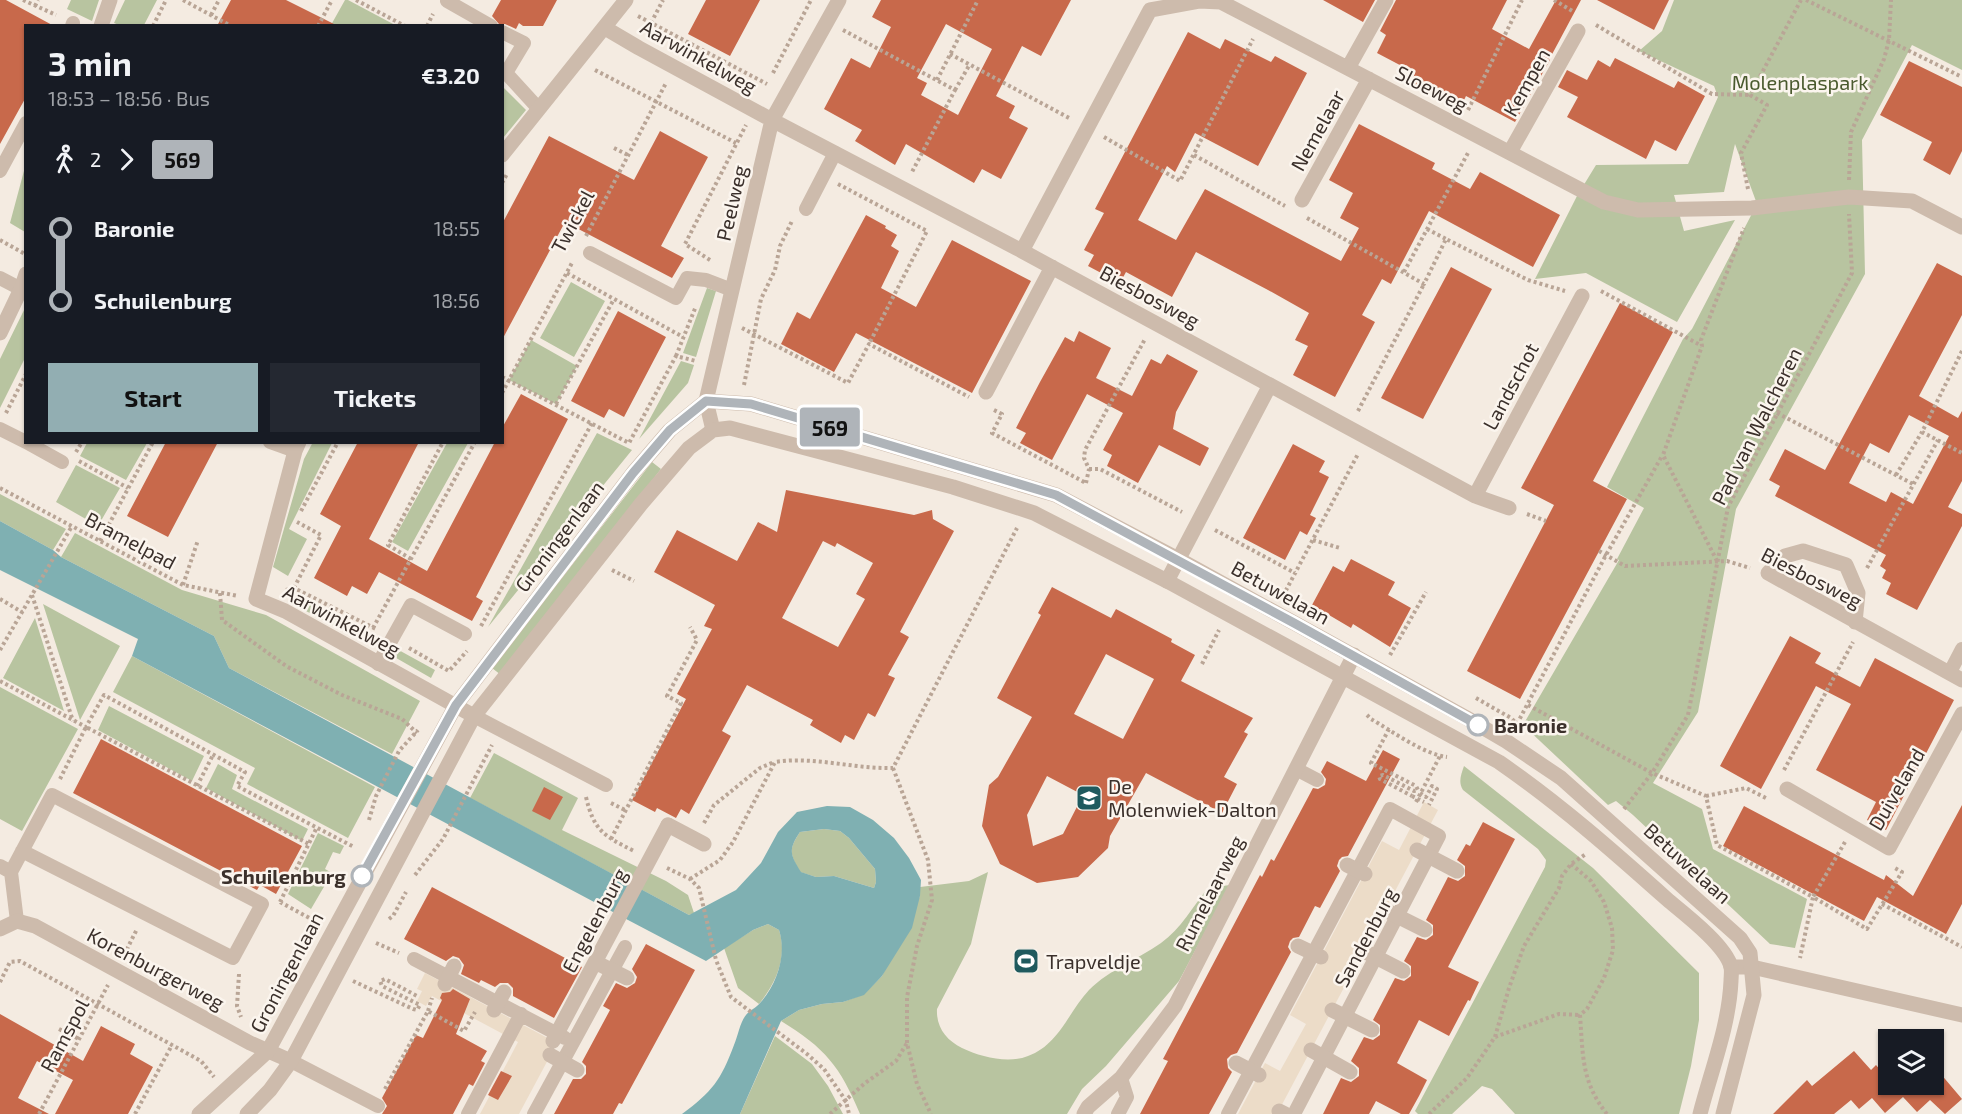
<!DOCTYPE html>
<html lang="en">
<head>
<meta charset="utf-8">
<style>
	body { margin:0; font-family:"Exo 2",sans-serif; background:#242831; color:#f1f3f6; height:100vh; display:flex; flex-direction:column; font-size:22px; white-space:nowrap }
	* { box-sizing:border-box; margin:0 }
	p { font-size:20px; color:#9ea1a6 }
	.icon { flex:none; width:33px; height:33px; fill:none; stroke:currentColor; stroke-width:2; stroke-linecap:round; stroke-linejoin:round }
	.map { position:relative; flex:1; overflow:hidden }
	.details { position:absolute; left:24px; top:24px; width:480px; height:420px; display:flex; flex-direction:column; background:#171b24; border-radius:0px; box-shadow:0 2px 4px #0004 }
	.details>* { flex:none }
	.badge { padding:0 12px; border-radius:4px; font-size:21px; line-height:39px }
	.buttons { position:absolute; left:1878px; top:1029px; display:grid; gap:12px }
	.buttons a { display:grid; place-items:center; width:66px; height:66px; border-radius:0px; background:#171b24; box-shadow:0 2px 4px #0004; font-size:30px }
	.map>.badge { position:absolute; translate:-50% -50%; box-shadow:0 0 0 3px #fff }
	.legs { display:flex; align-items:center; gap:9px; height:66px; padding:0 24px; font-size:20px }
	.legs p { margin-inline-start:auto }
	.overview { display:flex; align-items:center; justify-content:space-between; height:102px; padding:0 24px }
	h1 { font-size:33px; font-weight:700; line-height:45px }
	.primary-button { display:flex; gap:12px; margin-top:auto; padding:12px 24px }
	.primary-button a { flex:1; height:69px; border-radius:0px; background:#92aeb2; color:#111; font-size:24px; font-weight:700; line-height:69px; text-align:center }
	.primary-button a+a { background:#242831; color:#f1f3f6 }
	ul { padding:0 24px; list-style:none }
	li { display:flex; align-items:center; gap:21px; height:72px; font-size:22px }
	li i { display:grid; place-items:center; width:9px; height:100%; margin:0 8px; background:currentColor }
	li i::after { content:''; width:15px; height:15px; margin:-8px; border:4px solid; border-radius:50%; background:#171b24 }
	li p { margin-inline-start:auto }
	li:first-child i { background:linear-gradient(#0000 50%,currentColor 0) }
	li:last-child i { background:linear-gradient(currentColor 50%,#0000 0) }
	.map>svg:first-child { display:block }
	.green { fill:#b8c4a0 }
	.plaza { fill:#ecdcc8 }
	.water { fill:#7fb0b2; fill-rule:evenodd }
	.building { fill:#c8694b; fill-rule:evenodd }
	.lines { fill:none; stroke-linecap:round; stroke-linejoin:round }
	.path { stroke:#b9a596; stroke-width:4; stroke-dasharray:3 3; stroke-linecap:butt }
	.service { stroke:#cdbbac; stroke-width:14 }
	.pedestrian { stroke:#cdbbac; stroke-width:15 }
	.minor { stroke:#cdbbac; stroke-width:15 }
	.tertiary { stroke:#cdbbac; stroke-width:15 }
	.path-bridge { stroke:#b9a596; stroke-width:4; stroke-dasharray:3 3; stroke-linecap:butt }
	.pedestrian-bridge { stroke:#cdbbac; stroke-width:15 }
	.line-1-casing { stroke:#fff; stroke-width:14 }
	.line-1 { stroke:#afb4b9; stroke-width:9 }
	.stop-1-dot { fill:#fff; stroke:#afb4b9; stroke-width:3 }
	.labels { text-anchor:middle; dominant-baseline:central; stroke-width:5; stroke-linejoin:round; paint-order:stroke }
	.street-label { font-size:20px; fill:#3b302b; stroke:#fbf5ee }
	.park-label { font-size:20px; fill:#4a5a2e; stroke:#fbf5ee }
	.stop-label { font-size:20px; font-weight:bold; fill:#3b302b; stroke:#fbf5ee; text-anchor:start }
	.poi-label { font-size:20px; fill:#3b302b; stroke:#fbf5ee; text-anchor:start }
</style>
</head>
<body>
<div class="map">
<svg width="1962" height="1114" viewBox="0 0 1962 1114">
	<rect width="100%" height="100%" fill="#f4ebe1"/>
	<path class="green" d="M71 0H99L92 21 67 9Z
		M125 0H157L144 25H119L114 23Z
		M345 0H348L395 25H331Z
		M1674 0H1962V70L1912 45 1862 140 1865 274 1736 509 1698 712 1653 783 1702 809 1713 849 1807 899 1795 948 1770 944 1633 815 1616 801 1608 805 1523 725 1619 560 1617 559 1644 508 1607 487 1683 339 1692 329 1757 204 1735 144 1724 192 1674 195 1684 231 1735 220 1677 322 1586 273 1535 279 1577 196 1596 165 1688 164 1718 97 1714 86 1639 51 1662 31Z
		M503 87 526 110 503 138Z
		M25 167V232L10 223Z
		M571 282 605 301 574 357 540 338Z
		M707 288 716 291 696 357 683 353Z
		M25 308V358L0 408V359Z
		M531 340 577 366 556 404 509 380Z
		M681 361 694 365 688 383 639 439Z
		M597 433 632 450 488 627Z
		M313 442 332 443 289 529 307 539 288 576 273 567 304 459Z
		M87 443V442L147 443 126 480 80 456Z
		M447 443H468L408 551 392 542Z
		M652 462 661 469 501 675 492 668Z
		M76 465 120 488 98 526 56 502Z
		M0 494 66 529 53 550 0 521Z
		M75 533 182 590 266 615 420 701 392 754 229 668 214 636 61 557Z
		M293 595 376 638 372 646 289 602Z
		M43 604 120 646 80 720Z
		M35 618 64 711 3 678Z
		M395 648 435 670 431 678 391 655Z
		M132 656 375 787 348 838 247 784 255 768 113 692Z
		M0 687 78 729 22 831 0 819Z
		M109 706 204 756 192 781 98 730Z
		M494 753 578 798 562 830 666 881 688 895 694 913 689 915 470 798Z
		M218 764 237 775 232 789 308 829 302 841 206 788Z
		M1464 766 1593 868 1699 973V1020L1691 1066 1679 1114H1515L1492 1089 1482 1086 1452 1114H1418L1415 1111 1545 867 1546 860 1538 849 1463 790C1458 782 1461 775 1464 766Z
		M824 829 840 831 849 838 875 869 876 882 874 888 834 876 816 877 800 872C790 854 788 850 800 832Z
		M318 833 344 846 340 854 333 852 325 869 332 873 311 909 288 894Z
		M988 872 971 944 937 1009C936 1027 946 1040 962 1048 981 1057 1008 1064 1028 1056 1059 1045 1069 1011 1089 990 1110 969 1137 960 1161 943 1181 929 1193 906 1208 888L1230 885 1179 981 1106 1066 1082 1089 1067 1114H860C840 1066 825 1048 781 1021L799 1010 822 1004 843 1002 864 994 882 976 920 896V887L969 881Z
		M768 924 779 930C788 957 776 983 759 1004L738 988 724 948 753 930Z
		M775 1036 812 1064 828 1086 843 1114H740Z"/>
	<path class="plaza" d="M1424 802 1438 810 1277 1114H1238L1265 1063 1280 1071 1306 1024 1290 1015 1382 841 1399 850Z
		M425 973 557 1043 519 1114H480L518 1042 432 996 426 1006 417 1001 422 991 417 989Z"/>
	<path class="water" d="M0 521 53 550 61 557 214 636 229 668 689 915 736 890 761 863 778 832 797 812 827 806 850 807 873 820 894 838 909 858 921 880 920 896 912 928 882 976 864 995 843 1002 822 1004 799 1010 781 1021 740 1114H682C712 1092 721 1080 734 1045 738 1036 740 1022 746 1015 750 1010 756 1008 760 1003 777 984 787 955 779 930L768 924 753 930 706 961 628 920 132 656 138 639 0 570ZM824 829 840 831 849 838 875 869 876 882 874 888 834 876 816 877 801 872C790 854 788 850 800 832Z"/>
	<path class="building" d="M0 0H6L54 26H26V97L0 144Z
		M231 0H286L338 26H217Z
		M501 0H557L543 26H523L519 23 516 29 505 24H499L492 16Z
		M706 0H760L730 56 688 34Z
		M881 0H1071L1041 56 1022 46 996 96 1015 106 1009 118 1028 128 1001 179 982 169 974 183 906 144 895 165 855 141 862 130 824 109 851 58 870 68 891 27 872 17ZM946 24 992 49 958 115 921 95 927 83 917 78Z
		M1323 0H1375L1363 22Z
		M1396 0H1507L1492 29 1529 49 1556 0H1581L1549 60H1550L1515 122 1466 96 1459 110 1411 82 1415 73 1377 53 1386 35 1380 31Z
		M1597 0H1669L1654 30Z
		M1188 32 1220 49 1225 39 1271 62 1275 56 1307 73 1258 166 1195 133 1175 172 1167 166 1138 220 1176 240 1205 189 1341 261 1359 228 1340 218 1353 193 1329 180 1359 124 1435 163 1432 169 1470 189 1480 172 1560 215 1533 267 1429 211 1391 284 1382 279 1362 315 1375 322 1335 397 1293 375 1308 346 1295 340 1309 313 1268 290 1196 252 1172 297 1126 272 1120 283 1088 266 1094 255 1084 250 1104 213 1095 209Z
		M1615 58 1674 88 1678 81 1705 96 1676 151 1655 140 1646 159 1567 117 1578 97 1558 87 1567 70 1587 80 1598 60 1610 67Z
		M1909 61 1962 87V151L1950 175 1923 160 1932 142 1880 115Z
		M660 131 708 157 661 246 684 258 672 278 565 222 502 340V224L549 136 634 180Z
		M866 215 886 226 885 228 897 235 891 246 899 251 881 288 916 307 952 240 1031 281 972 393 856 333 834 372 781 344 797 312 810 319Z
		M1937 263 1962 276V315L1919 396 1958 418 1962 411V481L1948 507 1962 514V526L1917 610 1886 594 1891 583 1882 578 1886 570 1880 566 1886 555 1775 496 1780 486 1769 480 1785 449 1825 470ZM1909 415 1949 436 1913 504 1891 492 1886 502 1849 483 1870 443 1889 453Z
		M1451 267 1492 289 1423 419 1381 398Z
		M1620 303 1673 332 1593 481 1627 499 1520 699 1467 671 1554 505 1521 488Z
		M618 311 666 337 624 417 609 409 604 418 571 401Z
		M1079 331 1111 348 1096 378 1132 396 1151 359 1161 364 1167 354 1198 371 1176 412 1173 429 1209 448 1200 466 1159 445 1138 483 1107 466 1112 455 1103 450 1123 413 1087 394 1052 460 1020 443 1026 433 1016 428 1040 382 1065 337 1074 342Z
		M521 394 568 419 476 597 483 601 472 621 379 572 367 594 352 586 347 596 314 578 341 526 320 514 358 442H419L369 539 427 571 495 442H502V428Z
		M166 442H218L168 537 127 516Z
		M1293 444 1325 461 1319 472 1329 477 1310 515 1316 518 1307 535 1300 531 1285 560 1243 538Z
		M786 490 914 515 932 510 933 519 954 531 900 632 909 637 888 675 895 678 875 717 868 713 854 740 845 735 841 743 810 725 813 720 747 685 722 731 731 736 689 814 681 809 676 818 657 808 655 812 632 800 686 699 677 694 712 629 704 626 715 605 654 572 677 530 737 561 758 522 777 532ZM823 541 835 547 837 543 873 563 856 594 865 599 838 647 782 618Z
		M1351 559 1395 582 1388 595 1411 608 1390 647 1353 624 1351 628 1312 605 1333 566 1344 572Z
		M1052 587 1111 618 1116 609 1172 639 1171 642 1195 655 1181 681 1253 718 1244 732 1248 734 1224 777 1237 784 1222 813 1146 773 1110 836 1108 848 1078 877 1037 883 1000 864 982 826 989 785 998 777 1032 717 997 698 1041 615 1038 613ZM1106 654 1154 679 1123 739 1074 714ZM1047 776 1083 795 1063 834 1033 846 1027 815Z
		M1790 636 1821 653 1815 663 1860 687 1875 658 1954 700 1886 830 1867 820 1876 802 1816 770 1851 704 1816 686 1761 789 1720 766Z
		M101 739 302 846 276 894 260 885 257 890 73 793Z
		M1383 750 1400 759 1348 856 1342 857 1339 860 1337 866 1340 871 1320 908 1315 906 1299 937 1293 938 1290 941 1288 947 1291 952 1237 1053 1231 1055 1227 1059 1228 1068 1232 1072 1209 1114H1140L1168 1061 1163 1059 1260 875 1262 877 1271 859 1274 861 1313 788 1318 789 1325 785 1326 779 1321 772 1327 761 1366 781Z
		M544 787 563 797 550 820 532 811Z
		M1962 805V904L1946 934 1877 897 1864 921 1723 846 1744 806 1884 880 1886 875 1913 896Z
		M1483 822 1515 839 1448 967 1479 982 1470 1001 1468 1000 1449 1036 1419 1020 1397 1063 1427 1080 1419 1096 1409 1114H1401L1376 1101 1369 1114H1323L1341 1078 1351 1082 1359 1076V1068L1351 1061 1364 1037 1373 1040 1380 1035V1025L1373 1020 1395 978 1404 981 1411 976V966L1404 961 1417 937 1426 940 1433 935V925L1426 920 1448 877 1458 881 1465 876V866L1457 860 1466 844 1470 846Z
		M432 887 582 967 554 1018 513 996V988L508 983H500L495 987 481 980 479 983 461 974 464 965 459 958 453 956 446 961 404 939Z
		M646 944 695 970 622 1104 619 1103 613 1114H554L573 1079H581L586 1074V1066L582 1062 610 1010 603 1006 616 983 627 988 635 983 637 977 632 969Z
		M453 989 470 999 456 1034 487 1051 481 1061 485 1063 473 1086 469 1084 453 1114H382L387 1106 382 1098 416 1035 423 1038 442 1000 440 998 442 993 450 992Z
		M0 1014 83 1061 101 1026 135 1044 130 1054 153 1067 128 1114H55L73 1080 37 1061 18 1098 49 1114H0Z
		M1854 1051 1871 1070 1876 1065 1888 1079V1084H1934V1066L1962 1099 1945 1114 1930 1100 1917 1112 1903 1097 1885 1113 1872 1098 1859 1109 1851 1100 1834 1114H1773L1807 1080 1812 1086Z
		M501 1071 512 1076 498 1100 488 1095Z"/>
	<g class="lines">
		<path class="path" d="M23 0 56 15
			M183 0 231 26
			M356 0 405 26
			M1554 0 1574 12
			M1806 0 1962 77
			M35 6 38 0
			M211 15 219 0
			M638 16 767 84
			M651 23 663 0
			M1596 25 1712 94 1750 95
			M153 26 166 0
			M318 26 332 0
			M427 26 433 14
			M843 30 955 90 912 172
			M684 50 688 42
			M950 54 1071 119
			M595 70 736 143
			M773 73 811 0
			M937 80 978 0
			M955 90 970 64
			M1468 110 1522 0
			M1104 137 1180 181 1253 39
			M614 148 628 155
			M1194 155 1285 206
			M1849 180 1851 132 1884 59 1889 40 1891 0
			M502 183 507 174
			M838 184 927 231 869 344
			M1748 189 1741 153 1767 105 1750 95 1801 0
			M1307 218 1424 284 1446 239 1528 280 1565 291
			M1427 229 1446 239
			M586 236 666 83
			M0 240 25 254
			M710 260 685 244 746 125
			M1404 272 1469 151
			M567 273 683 337
			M1601 291 1702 346
			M742 328 848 383 869 344 969 397
			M1962 351 1922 432 1962 453
			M676 356 696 306
			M502 377 629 443 676 356 696 361
			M744 385 761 299 775 270 780 246 792 221
			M502 393 573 261
			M556 404 614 299
			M994 410 1002 414 992 433 1086 483
			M1358 411 1424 284
			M6 413 26 374
			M1777 413 1913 484
			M76 452 82 442
			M79 461 128 488
			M1089 469H1100L1182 512
			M1896 475 1922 432
			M1086 483 1089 469 1084 458 1085 450 1145 339
			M0 488 183 585 238 596
			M301 511 338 442
			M1527 514 1546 521
			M1215 530 1295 573
			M1313 540 1340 548
			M100 541 153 442
			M1599 551 1625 566 1727 561 1750 568
			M411 559 388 545 443 442
			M1717 561 1663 455 1702 346 1701 340 1744 228
			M1867 568 1938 440
			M612 570 634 581
			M183 585 198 540
			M294 588 321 535 297 522
			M286 590 294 588 376 629
			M220 593 222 620 286 666 342 695 402 719 417 733
			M32 595 73 721
			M1283 596 1358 454
			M0 599 22 612
			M481 626 592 423
			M373 628 475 442
			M409 648 449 671 467 651
			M0 650 72 526
			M1390 655 1426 592
			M1202 664 1219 630
			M0 681 86 727 104 695 245 772 237 786 354 847
			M1476 698 1511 718 1515 722
			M1528 705 1652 773 1706 796 1717 845 1813 897 1800 958
			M1367 715 1371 719C1392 731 1423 754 1447 757
			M1517 724 1606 555 1662 456
			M1389 729 1371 763 1416 786 1418 790 1414 791 1383 775 1379 776 1380 779 1412 796
			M893 768 928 860 932 900 917 946 907 997V1043L917 1084 931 1114
			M1784 770 1853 642
			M60 779 86 727 309 844
			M197 786 213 755
			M1420 793 1426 797 1432 786 1437 789 1429 805
			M1706 796 1746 788 1768 799
			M586 797C594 831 604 836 634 851
			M1416 802 1440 756
			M611 803 625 810
			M1624 809 1652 773 1688 715 1728 507 1852 273 1849 214
			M369 820 376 796 399 751 418 730
			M704 823 714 805 760 768 774 762
			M611 839 681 703 667 696 697 640 690 627
			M1845 842 1813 897 1867 929 1902 872 1893 867
			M1571 864 1591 881 1604 902 1612 928 1613 950 1604 978 1587 1009 1580 1015C1583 1054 1581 1082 1607 1114
			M667 868 690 879 699 888 716 960 731 997 807 1054 824 1069 846 1101 849 1114
			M415 875 443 839 492 745
			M690 879 720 860 733 842 775 762C814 756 853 769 893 768L1017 528
			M280 902 313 920 317 924
			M280 902 317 827
			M1882 904 1962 947
			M389 919 393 916 406 892
			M376 943 399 953
			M124 955 137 929
			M239 974 237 1006 241 1017
			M353 981 413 1009 417 1010 420 1005 382 986 380 981 385 979 419 997
			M0 982 10 962 20 961 201 1061 214 1077
			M428 1011 432 998
			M59 1029 79 1039
			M1495 1037 1509 988 1524 946 1559 888 1562 876 1571 864 1586 854
			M385 1089 428 1011 464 1031 475 1012
			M39 1114 108 985
			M135 1114 172 1045
			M830 1114 865 1083 896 1061 907 1043
			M1429 1114 1467 1078 1495 1037 1559 1014 1580 1015"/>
		<path class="service" d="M447 1 491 26
			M72 26 73 23
			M502 32 524 43 506 73 538 108
			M0 171 26 123
			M806 209 835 153
			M590 253 676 298 687 278 706 280 732 290
			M0 278 21 289
			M0 429 26 442
			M26 442 62 462
			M270 442 295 451
			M378 664 411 605 465 634
			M1950 672 1962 649
			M474 716 606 785
			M1296 769 1317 780
			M0 866 11 872 17 921
			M11 872 52 795 262 904 233 958 22 851
			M414 959 565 1038
			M291 1061 378 1106
			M468 1114 521 1014
			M534 1114 625 947
			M1118 1114 1127 1097 1121 1078
			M1228 1114 1390 809 1439 836 1294 1114"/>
		<path class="pedestrian" d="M668 825 704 844
			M1279 1111 1285 1114"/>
		<path class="minor" d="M101 26 110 0
			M605 28 639 48 772 120 1022 251 1475 496 1509 508
			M1348 68 1386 0
			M1510 152 1578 31
			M502 155 626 0
			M1302 200 1369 79
			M1022 251 1150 10 1199 1 1221 2 1604 202 1638 210 1752 208 1849 197 1912 201 1962 227
			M0 333 21 289 26 274
			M986 392 1052 267
			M713 430 706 401 772 120 839 0
			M299 442 295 451 256 599 285 611 474 716
			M1475 496 1582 296
			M1167 581 1270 385
			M1855 622 1858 593 1846 565 1803 551 1785 556 1768 573 1962 680
			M1787 789 1889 848 1962 714
			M0 929 17 921 35 926 250 1043 291 1061
			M1731 967H1752L1962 1015
			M1084 1114 1088 1107 1121 1078 1175 1006 1354 655"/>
		<path class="tertiary" d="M199 1114 268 1051 456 705 633 473 670 430 706 401 751 404 1056 495 1178 559 1465 717 1506 741 1561 778 1740 938 1750 953 1754 995 1723 1114
			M247 1114 270 1090 291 1061 474 716 641 504 689 448 713 430 730 428 953 487 1034 513 1167 581 1499 762C1561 805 1613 851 1669 901 1686 915 1726 946 1731 967 1732 971 1731 977 1731 981 1729 1026 1711 1071 1700 1114"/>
		<path class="path-bridge" d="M1412 796 1424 802"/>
		<path class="pedestrian-bridge" d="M1417 850 1457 871
			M1347 865 1365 874
			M1385 910 1425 930
			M1298 946 1321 957
			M1364 951 1403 971
			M595 962 627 978
			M445 984 454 966
			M494 1010 504 992
			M1332 1010 1372 1030
			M553 1041 668 825
			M1311 1050 1350 1072
			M550 1055 577 1070
			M1236 1063 1259 1075"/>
	</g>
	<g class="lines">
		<g class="line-1-casing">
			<path id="line-1" d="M362 876 456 705 633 473 670 430 706 401 751 404 1056 495 1294 623 1478 725"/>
		</g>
		<use href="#line-1" class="line-1"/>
	</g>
	<defs>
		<g id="school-square" transform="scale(1.35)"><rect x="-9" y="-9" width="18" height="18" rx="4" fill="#1f5a5e" stroke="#fbf5ee"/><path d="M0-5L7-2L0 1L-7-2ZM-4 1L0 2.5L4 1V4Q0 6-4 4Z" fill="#fff"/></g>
		<g id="stadium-square" transform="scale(1.35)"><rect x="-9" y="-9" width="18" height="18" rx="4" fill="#1f5a5e" stroke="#fbf5ee"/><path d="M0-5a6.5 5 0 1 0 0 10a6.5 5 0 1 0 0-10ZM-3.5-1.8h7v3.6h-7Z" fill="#fff"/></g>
	</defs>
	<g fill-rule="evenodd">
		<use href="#school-square" x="1089" y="798"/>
		<use href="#stadium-square" x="1026" y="961"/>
	</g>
	<g class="stop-1-dot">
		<circle cx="1478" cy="725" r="10"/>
		<circle cx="362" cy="876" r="10"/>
	</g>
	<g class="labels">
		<g class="street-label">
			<text transform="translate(699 56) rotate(29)">Aarwinkelweg</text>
			<text transform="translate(1526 82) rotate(-61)">Kempen</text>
			<text transform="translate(1432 88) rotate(27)">Sloeweg</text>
			<text transform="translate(1317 130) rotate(-61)">Nemelaar</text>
			<text transform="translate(731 203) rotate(-77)">Peelweg</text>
			<text transform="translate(572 221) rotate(-62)">Twickel</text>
			<text transform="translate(1150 296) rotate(28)">Biesbosweg</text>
			<text transform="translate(1510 386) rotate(-62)">Landschot</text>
			<text transform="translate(1756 426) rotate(-63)">Pad van Walcheren</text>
			<text transform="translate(559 536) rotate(-53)">Groningenlaan</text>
			<text transform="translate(131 540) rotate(28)">Bramelpad</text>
			<text transform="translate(1812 577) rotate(27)">Biesbosweg</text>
			<text transform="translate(1281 592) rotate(29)">Betuwelaan</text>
			<text transform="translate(342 620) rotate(28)">Aarwinkelweg</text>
			<text transform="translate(1896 789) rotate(-60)">Duiveland</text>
			<text transform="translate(1688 863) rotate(42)">Betuwelaan</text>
			<text transform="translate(1209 893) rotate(-63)">Rumelaarweg</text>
			<text transform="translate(594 920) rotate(-62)">Engelenburg</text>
			<text transform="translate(1365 937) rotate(-62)">Sandenburg</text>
			<text transform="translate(156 968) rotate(28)">Korenburgerweg</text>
			<text transform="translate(286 972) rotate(-62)">Groningenlaan</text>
			<text transform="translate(64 1035) rotate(-62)">Ramspol</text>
		</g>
		<g class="park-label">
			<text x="1800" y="82">Molenplaspark</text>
		</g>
		<g class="stop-label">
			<text x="1494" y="725">Baronie</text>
			<text x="346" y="876" text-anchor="end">Schuilenburg</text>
		</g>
		<g class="poi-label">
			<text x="1108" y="786">De<tspan x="1108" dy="23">Molenwiek-Dalton</tspan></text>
			<text x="1046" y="961">Trapveldje</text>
		</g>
	</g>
</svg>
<div class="buttons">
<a><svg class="icon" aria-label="layers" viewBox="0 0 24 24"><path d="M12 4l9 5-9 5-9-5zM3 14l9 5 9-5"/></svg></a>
</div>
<b class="badge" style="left:830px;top:427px;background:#afb4b9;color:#111">569</b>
<section class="details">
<div class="overview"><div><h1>3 min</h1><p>18:53 – 18:56 · Bus</p></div><b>€3.20</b></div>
<div class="legs"><svg class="icon" aria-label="walk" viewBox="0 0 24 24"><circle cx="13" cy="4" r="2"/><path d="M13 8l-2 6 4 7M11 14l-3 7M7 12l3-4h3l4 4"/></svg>2<svg class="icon" aria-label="forward" viewBox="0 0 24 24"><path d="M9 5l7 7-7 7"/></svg><b class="badge" style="background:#afb4b9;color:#111">569</b></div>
<ul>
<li><i style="color:#afb4b9"></i><b>Baronie</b><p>18:55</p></li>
<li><i style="color:#afb4b9"></i><b>Schuilenburg</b><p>18:56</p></li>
</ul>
<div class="primary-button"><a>Start</a><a>Tickets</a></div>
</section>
</div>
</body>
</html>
